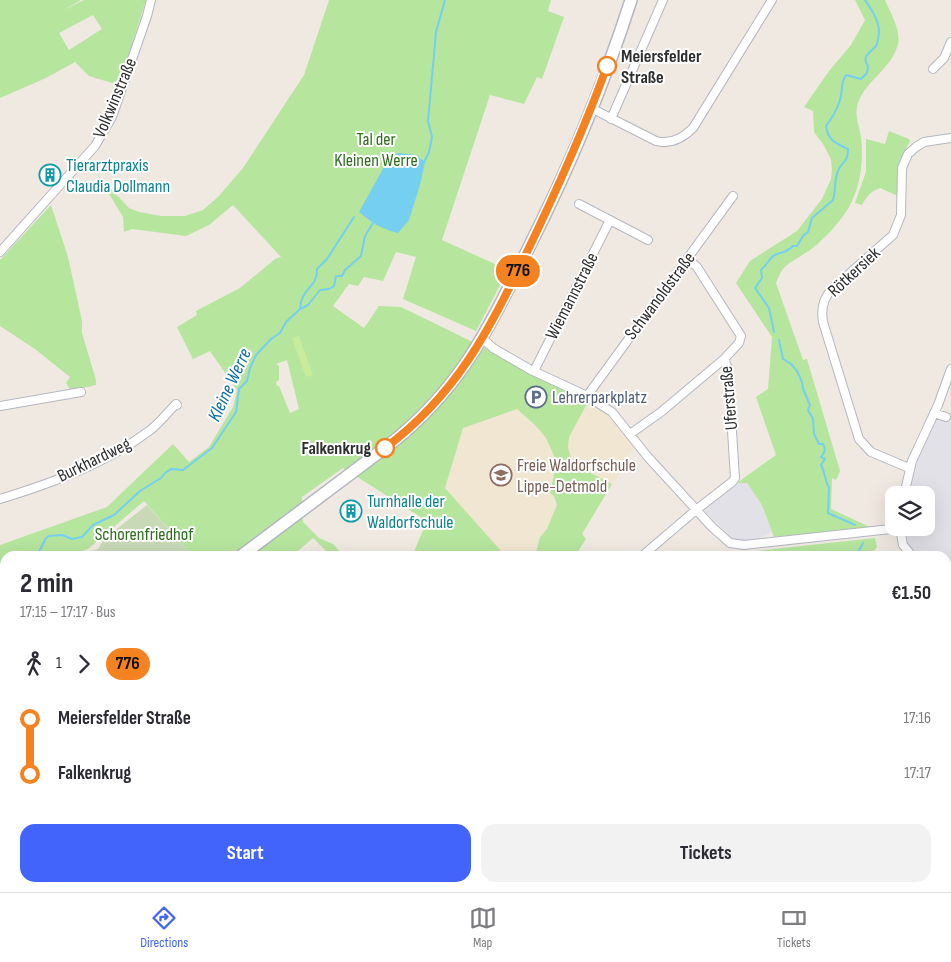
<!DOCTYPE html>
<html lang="en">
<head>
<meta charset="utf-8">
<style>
	body { margin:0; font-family:"Sofia Sans Condensed",sans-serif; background:#f2f2f3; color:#2b2b33; height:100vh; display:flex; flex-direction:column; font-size:19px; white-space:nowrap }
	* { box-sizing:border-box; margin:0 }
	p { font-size:16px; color:#7c7c81 }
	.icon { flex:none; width:28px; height:28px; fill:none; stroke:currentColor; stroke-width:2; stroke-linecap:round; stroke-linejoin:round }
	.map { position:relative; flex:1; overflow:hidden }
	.details { position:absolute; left:0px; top:551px; width:951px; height:341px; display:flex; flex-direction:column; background:#fff; border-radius:15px 15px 0 0; box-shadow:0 5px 20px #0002 }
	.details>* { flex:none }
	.badge { padding:0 10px; border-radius:16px; font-size:18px; line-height:32px }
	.fabs { position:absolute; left:885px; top:486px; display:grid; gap:10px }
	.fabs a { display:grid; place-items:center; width:50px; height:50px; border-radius:10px; background:#fff; box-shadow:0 5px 20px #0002; font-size:25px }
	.map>.badge { position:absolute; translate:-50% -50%; box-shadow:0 0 0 2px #fff }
	.legs { display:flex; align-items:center; gap:8px; height:55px; padding:0 20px; font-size:16px }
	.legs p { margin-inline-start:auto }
	.summary { display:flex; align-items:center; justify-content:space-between; height:85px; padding:0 20px }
	h1 { font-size:28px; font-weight:700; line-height:38px }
	.cta { display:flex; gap:10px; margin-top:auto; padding:10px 20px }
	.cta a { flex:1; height:58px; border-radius:15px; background:#4264fb; color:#fff; font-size:20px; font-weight:700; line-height:58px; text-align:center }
	.cta a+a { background:#f2f2f3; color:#2b2b33 }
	ul { padding:0 20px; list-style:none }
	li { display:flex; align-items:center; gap:18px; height:55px; font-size:19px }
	li i { display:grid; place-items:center; width:8px; height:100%; margin:0 6px; background:currentColor }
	li i::after { content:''; width:12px; height:12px; margin:-6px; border:4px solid; border-radius:50%; background:#fff }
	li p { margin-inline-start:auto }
	li:first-child i { background:linear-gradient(#0000 50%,currentColor 0) }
	li:last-child i { background:linear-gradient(currentColor 50%,#0000 0) }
	.tab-bar { display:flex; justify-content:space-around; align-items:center; height:70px; border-top:1px solid #e1e1e2; background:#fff; font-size:14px; color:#7c7c81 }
	.tab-bar a { display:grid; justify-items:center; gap:2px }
	.tab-bar .selected { color:#4264fb }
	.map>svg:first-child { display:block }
	.industrial { fill:#e3e1e8 }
	.education { fill:#f0e6d1 }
	.green { fill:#b6e59e; fill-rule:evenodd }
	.cemetery { fill:#c8d9b8 }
	.pitch { fill:#c9ec9a }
	.water { fill:#75cff0 }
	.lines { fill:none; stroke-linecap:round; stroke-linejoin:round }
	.stream { stroke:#75cff0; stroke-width:2 }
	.river { stroke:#75cff0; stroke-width:12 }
	.street-casing { stroke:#b4b7c1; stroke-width:10 }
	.secondary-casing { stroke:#b4b7c1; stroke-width:14 }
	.street { stroke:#fff; stroke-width:8 }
	.secondary { stroke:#fff; stroke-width:11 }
	.rail-casing { stroke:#a3a6b8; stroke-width:4 }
	.rail { stroke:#fff; stroke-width:2; stroke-dasharray:5.5; stroke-linecap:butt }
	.line-1-casing { stroke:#fff; stroke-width:11 }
	.line-1 { stroke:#f58220; stroke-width:8 }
	.stop-1-dot { fill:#fff; stroke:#f58220; stroke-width:2.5 }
	.labels { text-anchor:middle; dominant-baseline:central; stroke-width:4; stroke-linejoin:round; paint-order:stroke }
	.stop-label { font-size:18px; font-weight:bold; fill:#2e2e2e; stroke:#fff; text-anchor:start }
	.street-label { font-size:18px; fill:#2e2e2e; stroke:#fff }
	.park-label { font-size:18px; fill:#2c6e1b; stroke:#fff }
	.culture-label { font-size:18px; fill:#0d838f; stroke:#fff; text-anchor:start }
	.service-label { font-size:18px; fill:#4e5e75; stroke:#fff; text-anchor:start }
	.education-label { font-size:18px; fill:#785e54; stroke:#fff; text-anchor:start }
	.water-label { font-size:19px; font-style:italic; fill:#0d6fa3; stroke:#fff }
</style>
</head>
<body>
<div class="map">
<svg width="951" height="892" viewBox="0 0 951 892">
	<rect width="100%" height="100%" fill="#efe9e1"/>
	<path class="industrial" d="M937 417 949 422 951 418V644L946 636V556H917L908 544V528H926V495H910L917 461Z
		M737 483H747L762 505 772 532 756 540H740L732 538 703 509Z"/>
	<path class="education" d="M588 402 603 410 608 415 634 448 630 453 627 464 612 484 573 464 568 447 569 437Z
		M517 409 535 425 546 438 557 462 550 493 554 496 557 505 547 529 540 537 535 556H519L502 552 445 488 463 428Z"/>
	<path class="green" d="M0 0H81L64 10 84 0H146L119 85 89 76 75 62 46 78 0 98ZM93 15 102 29 69 50 59 33Z
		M329 0H551L548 11 564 17 542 79 537 77 524 104 490 95 442 240 508 270 476 331 403 299 416 257 396 252 383 281 364 277 358 286 349 284 333 306 364 328 379 306 401 307 483 347 548 382 588 402 569 437 568 448 573 464 612 484 582 534 586 539 575 556H535L540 537 547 529 557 505 554 496 550 493 557 462 546 438 535 425 517 409 463 428 445 488 502 552 519 556H411L413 554 427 521 343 468 302 497 303 522 319 538 333 544 344 556H331L313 538 292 556H193L144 501 88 549 68 556H5V602L0 606V545L107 507 173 444 189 462 209 447 233 407 237 390 210 351 193 359 177 327 197 315 196 311 240 288 275 259 281 257 233 205 209 225 186 236 132 229 124 232 123 217 97 174 129 208 139 212 161 216H185L203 210 219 196 243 168 304 75ZM287 360 299 409 290 413 279 386H277L276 382 279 380V366L276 364Z
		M855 0H885C890 12 901 30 898 44 891 70 866 80 858 103 854 116 859 124 861 137 864 164 860 194 843 216 835 227 824 239 814 247 807 253 787 263 783 269 780 272 778 279 776 283L803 360 807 359 840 471 836 480 832 478 831 509 870 527 774 537 762 505 747 483H737L776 455 756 397 768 389 772 337 736 283 750 261 797 231 822 199 831 179 832 170 831 159 823 144 814 132 813 111 804 107 829 71 851 45 865 20Z
		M889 131 909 139 910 141 899 162 897 176 898 196 880 188C870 192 867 196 862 205L855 203 866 172V139L885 144Z
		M51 205 68 257 82 321V333L96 380V385L74 390 69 388 66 383 70 377 35 349 0 326V260Z
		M875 538 877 547 869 556H739L747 552Z
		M951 652V688H948L946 653Z
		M381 888H448L451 892H377Z
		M494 888H664L660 892H498Z
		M841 888H873L869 892H839Z"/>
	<path class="cemetery" d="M147 505 193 556H78L98 549 104 539Z
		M5 607V722L0 726V611Z"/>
	<path class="pitch" d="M299 336 313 375 306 377 292 338Z
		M664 888H841L839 892H660Z"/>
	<path class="water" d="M398 153 416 155 425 162 420 185 409 220 398 233C382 229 372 223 359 212L389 158Z"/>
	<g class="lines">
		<path class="stream" d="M423 164 429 152 432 137 428 121 434 55 436 32 445 0
			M300 309 308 305 320 290 329 289 334 286 336 276H342L345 270 361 256 365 236 373 223
			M774 332 769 308 755 288 762 278 761 270C766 266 770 257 775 255 784 251 784 254 793 246H797L803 236 808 232 812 218 833 200C836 191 834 180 838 171 842 161 848 163 848 149 836 143 828 141 826 126 832 118 837 110 840 100 843 91 840 83 846 75L861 79 867 73 868 66C861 56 870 53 876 46 878 43 879 34 879 30 878 19 871 9 865 0
			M779 340 783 359 791 364 797 371 802 382 803 389 810 405 808 410 813 419 814 434 819 444H823C826 449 825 452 821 457L825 459 821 465C825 472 825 482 829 487L828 513 855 525
			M37 556 46 538 49 536 62 535 72 539 82 537 93 525 114 515 140 491 161 478 165 473 171 469 183 470 212 448 236 412 239 389 247 381 250 368 256 355 271 339 280 333 286 322 300 309C301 287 318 288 317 269L327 259 354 217
			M856 556 863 543
			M0 594 5 592"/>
		<path class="river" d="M946 674H951
			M533 892 536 888"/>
		<g class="street-casing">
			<path id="street" d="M933 69 944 58 951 42
				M591 108 656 141C671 145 683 138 693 128L772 0
				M611 119 663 0
				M579 204 648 240
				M0 252 95 146 112 117 147 16 151 0
				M483 339 493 348 531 370 587 396 612 412 647 456 712 527 730 543 744 545 900 528
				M534 371 610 220
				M587 396 733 196
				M0 406 81 392
				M934 413 946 417
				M630 434 661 412 724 359
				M909 468 871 452 859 439 823 322C821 310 823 298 832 289L893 235 901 215 902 168 908 154 916 147 924 142 951 138
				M904 495 912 461 938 405 951 369
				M0 499C52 483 105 464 149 431 159 424 167 413 176 404L177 405
				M900 528 903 545 912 556
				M642 556 696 510 732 482 735 478 728 368 724 359 739 343 741 336 697 267 688 259
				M946 734 951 737
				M946 843 951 836
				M946 853 951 856
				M475 888 478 892
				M24 892 30 888
				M194 892 201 888
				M272 892 276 888
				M329 892 333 888
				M924 892 926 888"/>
		</g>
		<g class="secondary-casing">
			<path id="secondary" d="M241 556 390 444C462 388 491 324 530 245 570 166 604 84 631 0
				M0 734 5 730"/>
		</g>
		<use href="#street" class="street"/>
		<use href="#secondary" class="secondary"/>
		<g class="rail-casing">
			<path id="rail" d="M891 888 903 892
				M151 892 159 888"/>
		</g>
		<use href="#rail" class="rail"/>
	</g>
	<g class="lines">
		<g class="line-1-casing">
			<path id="line-1" d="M385 448C457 394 488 332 526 254 556 192 584 130 607 66"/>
		</g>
		<use href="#line-1" class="line-1"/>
	</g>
	<defs>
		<g id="building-ring" transform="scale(1.125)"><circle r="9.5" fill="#fff" stroke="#0f9aa8" stroke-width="1.5"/><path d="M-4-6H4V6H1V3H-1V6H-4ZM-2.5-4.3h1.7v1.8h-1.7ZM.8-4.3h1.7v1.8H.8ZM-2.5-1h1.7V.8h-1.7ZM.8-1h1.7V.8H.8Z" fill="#0f9aa8"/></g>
		<g id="parking-ring" transform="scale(1.125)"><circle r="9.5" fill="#fff" stroke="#5c6f8a" stroke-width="1.5"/><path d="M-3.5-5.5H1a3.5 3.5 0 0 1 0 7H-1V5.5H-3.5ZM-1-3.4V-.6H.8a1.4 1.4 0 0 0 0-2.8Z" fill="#5c6f8a"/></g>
		<g id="school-ring" transform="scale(1.125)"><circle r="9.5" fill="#fff" stroke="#8d6e63" stroke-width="1.5"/><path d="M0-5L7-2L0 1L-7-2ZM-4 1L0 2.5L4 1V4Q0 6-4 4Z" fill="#8d6e63"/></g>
	</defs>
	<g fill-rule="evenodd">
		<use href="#building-ring" x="50" y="175"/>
		<use href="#parking-ring" x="536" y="397"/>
		<use href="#school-ring" x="501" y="475"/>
		<use href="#building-ring" x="351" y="511"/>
	</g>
	<g class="stop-1-dot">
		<circle cx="607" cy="66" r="9"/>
		<circle cx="385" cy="448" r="9"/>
	</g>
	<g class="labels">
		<g class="stop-label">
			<text x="621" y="56">Meiersfelder<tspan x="621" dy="21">Straße</tspan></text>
			<text x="371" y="448" text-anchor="end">Falkenkrug</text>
		</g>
		<g class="street-label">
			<text transform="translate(115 98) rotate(-67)">Volkwinstraße</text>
			<text transform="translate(854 272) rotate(-43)">Rötkersiek</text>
			<text transform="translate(572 296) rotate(-63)">Wiemannstraße</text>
			<text transform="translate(660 296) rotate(-53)">Schwanoldstraße</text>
			<text transform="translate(729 398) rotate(-95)">Uferstraße</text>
			<text transform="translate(94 460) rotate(-26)">Burkhardweg</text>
		</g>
		<g class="park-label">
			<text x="376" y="139">Tal der<tspan x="376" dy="21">Kleinen Werre</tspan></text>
			<text x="144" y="534">Schorenfriedhof</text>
		</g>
		<g class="culture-label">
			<text x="66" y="165">Tierarztpraxis<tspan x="66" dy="21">Claudia Dollmann</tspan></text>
			<text x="367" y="501">Turnhalle der<tspan x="367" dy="21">Waldorfschule</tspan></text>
		</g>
		<g class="service-label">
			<text x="552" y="397">Lehrerparkplatz</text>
		</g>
		<g class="education-label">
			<text x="517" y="465">Freie Waldorfschule<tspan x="517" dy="21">Lippe-Detmold</tspan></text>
		</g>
		<g class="water-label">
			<text transform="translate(230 385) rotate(-65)">Kleine Werre</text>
		</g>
	</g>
</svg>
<div class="fabs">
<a><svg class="icon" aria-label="layers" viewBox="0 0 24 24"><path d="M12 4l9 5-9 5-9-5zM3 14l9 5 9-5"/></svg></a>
</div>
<b class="badge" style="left:518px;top:271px;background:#f58220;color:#111">776</b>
<section class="details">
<div class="summary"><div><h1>2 min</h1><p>17:15 – 17:17 · Bus</p></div><b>€1.50</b></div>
<div class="legs"><svg class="icon" aria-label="walk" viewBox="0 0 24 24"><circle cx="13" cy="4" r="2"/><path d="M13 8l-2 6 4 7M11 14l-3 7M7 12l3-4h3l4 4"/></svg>1<svg class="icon" aria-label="forward" viewBox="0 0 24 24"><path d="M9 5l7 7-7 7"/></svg><b class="badge" style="background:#f58220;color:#111">776</b></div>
<ul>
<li><i style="color:#f58220"></i><b>Meiersfelder Straße</b><p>17:16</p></li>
<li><i style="color:#f58220"></i><b>Falkenkrug</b><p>17:17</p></li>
</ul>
<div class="cta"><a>Start</a><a>Tickets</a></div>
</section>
</div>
<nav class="tab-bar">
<a class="selected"><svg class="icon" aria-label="directions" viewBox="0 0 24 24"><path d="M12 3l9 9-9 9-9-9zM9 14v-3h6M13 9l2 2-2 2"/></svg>Directions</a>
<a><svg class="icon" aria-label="map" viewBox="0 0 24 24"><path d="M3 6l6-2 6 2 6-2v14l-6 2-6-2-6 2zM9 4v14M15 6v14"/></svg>Map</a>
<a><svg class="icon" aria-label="tickets" viewBox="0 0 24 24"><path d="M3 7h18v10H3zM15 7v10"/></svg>Tickets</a>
</nav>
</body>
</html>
